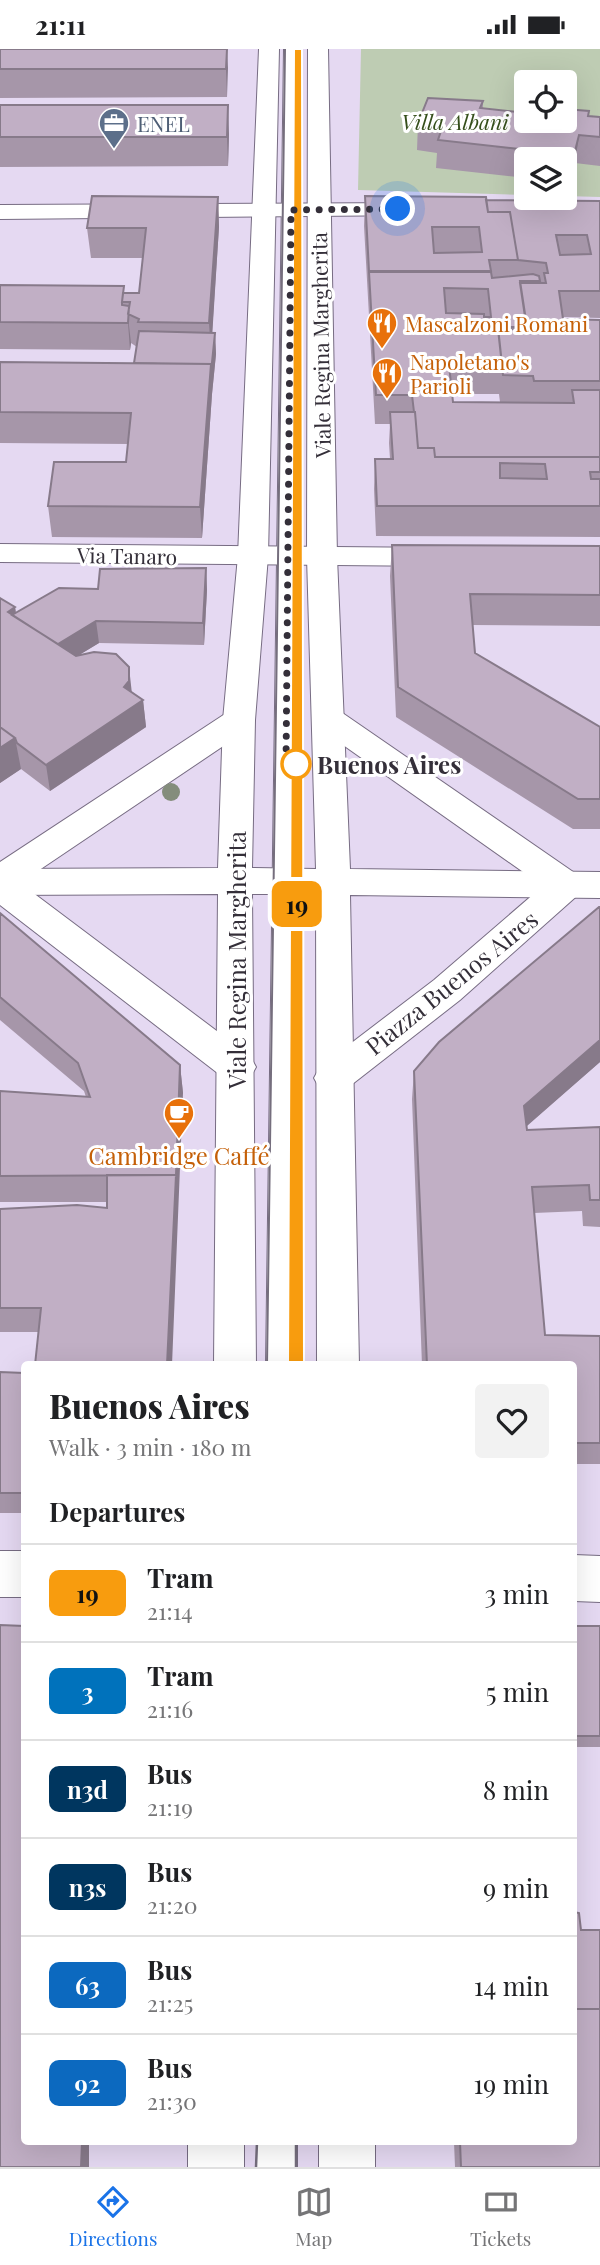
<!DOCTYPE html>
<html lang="en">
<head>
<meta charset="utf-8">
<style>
	body { margin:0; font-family:"Playfair Display",serif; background:#f2f2f2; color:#202124; height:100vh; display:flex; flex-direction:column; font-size:26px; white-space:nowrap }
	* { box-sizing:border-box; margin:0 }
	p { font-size:23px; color:#757577 }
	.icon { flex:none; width:38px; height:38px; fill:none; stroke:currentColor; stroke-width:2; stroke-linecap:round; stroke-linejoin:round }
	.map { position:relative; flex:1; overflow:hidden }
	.side { position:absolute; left:21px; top:1312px; width:556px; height:784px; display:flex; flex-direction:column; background:#fff; border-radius:7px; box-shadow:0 7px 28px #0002 }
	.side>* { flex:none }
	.badge { padding:0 14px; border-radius:10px; font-size:24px; line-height:46px }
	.buttons { position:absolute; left:514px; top:21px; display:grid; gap:14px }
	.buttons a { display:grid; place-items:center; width:63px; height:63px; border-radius:7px; background:#fff; box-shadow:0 7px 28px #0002; font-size:35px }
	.you { position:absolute; width:35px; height:35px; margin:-18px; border:5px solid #fff; border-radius:50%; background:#1a73e8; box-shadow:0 0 0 10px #1a73e833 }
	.map>.badge { position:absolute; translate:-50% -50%; box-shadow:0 0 0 4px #fff }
	h2 { padding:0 28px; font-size:26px; line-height:63px }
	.round { display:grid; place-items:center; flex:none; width:74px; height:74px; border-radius:7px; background:#f2f2f2 }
	.overview { display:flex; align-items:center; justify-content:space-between; height:119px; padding:0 28px }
	h1 { font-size:33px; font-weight:800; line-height:52px }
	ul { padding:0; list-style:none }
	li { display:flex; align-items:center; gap:21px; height:98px; padding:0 28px; border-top:2px solid #e0e0e0 }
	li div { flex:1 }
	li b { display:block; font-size:26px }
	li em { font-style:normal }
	li .badge { min-width:77px; font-weight:700; text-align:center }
	.status { display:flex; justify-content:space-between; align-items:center; height:49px; padding:0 35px; background:#fff; direction:ltr }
	.status svg { height:19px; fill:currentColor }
	.tabs { display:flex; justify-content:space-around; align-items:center; height:98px; border-top:2px solid #e0e0e0; background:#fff; font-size:19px; color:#757577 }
	.tabs a { display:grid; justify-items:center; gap:4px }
	.tabs .active { color:#1a73e8 }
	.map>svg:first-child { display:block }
	.green { fill:#beccb3; fill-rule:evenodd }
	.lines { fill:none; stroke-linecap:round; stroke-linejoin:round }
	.lane-casing { stroke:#776c83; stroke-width:2 }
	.street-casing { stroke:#776c83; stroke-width:2 }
	.secondary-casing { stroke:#776c83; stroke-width:2 }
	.lane { fill:#fff; fill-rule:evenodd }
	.street { fill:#fff; fill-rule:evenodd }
	.secondary { fill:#fff; fill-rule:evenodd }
	.tram-far1 { stroke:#756e7d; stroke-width:2 }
	.tram { stroke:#756e7d; stroke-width:2.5 }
	.tree { fill:#848d7c }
	.wall { fill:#a696a9; fill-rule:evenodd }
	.shaded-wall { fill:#877a8a }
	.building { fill:#c1afc5; stroke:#877a8a; stroke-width:2; fill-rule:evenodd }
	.line { fill:#f89c0e; stroke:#fff; stroke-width:2 }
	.walk { stroke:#342f39; stroke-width:7; stroke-dasharray:0 12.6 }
	.stop-dot { fill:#fff; stroke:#f89c0e; stroke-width:3.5 }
	.labels { text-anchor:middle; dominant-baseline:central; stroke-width:6; stroke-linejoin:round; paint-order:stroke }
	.far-park-label { font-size:21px; font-style:italic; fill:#354f1b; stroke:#fff }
	.far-service-label { font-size:21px; fill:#4e5e75; stroke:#fff; text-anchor:start }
	.far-food-label { font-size:21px; fill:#c56008; stroke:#fff; text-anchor:start }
	.far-street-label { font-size:21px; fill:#342f39; stroke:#fff }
	.stop-label { font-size:24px; font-weight:bold; fill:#342f39; stroke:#fff; text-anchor:start }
	.street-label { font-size:24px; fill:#342f39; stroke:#fff }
	.food-label { font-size:24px; fill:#c56008; stroke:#fff }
</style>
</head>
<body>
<div class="status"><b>21:11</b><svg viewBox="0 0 49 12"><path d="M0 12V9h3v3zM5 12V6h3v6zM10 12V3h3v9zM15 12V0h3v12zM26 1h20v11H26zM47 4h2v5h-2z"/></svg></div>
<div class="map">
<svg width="600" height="2118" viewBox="0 0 600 2118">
	<rect width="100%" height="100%" fill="#e5d9f2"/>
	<path class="green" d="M361 0H600V148L565 147V110H527V146L358 141ZM527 33H565V72H527Z"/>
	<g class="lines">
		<g class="lane-casing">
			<path id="lane" d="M284 0H300L298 1316H266Z
				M257 2093H297V2118H257Z"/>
		</g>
		<g class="street-casing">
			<path id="street" d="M416 154 424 156 428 161 424 166 0 170V156Z
				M0 495 442 499 452 502 457 508 452 514 442 517 0 513Z
				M239 660 250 663 255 671 250 679 20 834 250 1007 256 1018 250 1029 237 1033 224 1029 0 856V813L228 663Z
				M330 660 341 663 579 827 584 836 579 845 460 951 346 1040 333 1044 320 1040 314 1029 320 1018 434 931 543 837 319 679 314 671 319 663Z
				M0 1502H24V1548H0Z
				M574 1506 600 1507V1553L574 1552Z"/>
		</g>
		<g class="secondary-casing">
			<path id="secondary" d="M259 0H279L268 507 255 671 252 819 316 820 307 508 308 0H328L337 508 350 820 600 823V849L350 846 359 1316H317L316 845H252L256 1316H214L218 845 0 846V820L218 819 223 671 238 507Z
				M188 2093H244V2118H188Z
				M319 2093H375V2118H319Z"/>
		</g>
		<use href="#lane" class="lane"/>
		<use href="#street" class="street"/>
		<use href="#secondary" class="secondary"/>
		<path class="tram-far1" d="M267 1316 285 0
			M296 1316 298 0"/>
		<path class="tram" d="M296 2093V2118
			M256 2118 257 2093"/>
	</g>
	<circle class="tree" cx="171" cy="743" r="9"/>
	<path class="wall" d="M0 0H227V48L0 49Z
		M483 52V59L565 72 589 62 588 67 600 68V117L575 114 570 134 565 133V110H527V129L436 119 437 104 417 101 418 74Z
		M0 56 229 85 228 117 0 118Z
		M365 147 486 151 600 152V269L563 268V270L600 271V488L376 487 374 440 375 410H390L389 394 390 375H375L364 177ZM452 345H499L500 353H453Z
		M218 148 219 178 212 284H215L216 305 212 345 202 489 52 488 48 457 126 413 128 395 0 394V313L134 314 137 298 131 294 130 301 0 300V236L139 244 143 209H91L87 179Z
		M392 496 600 497V577L472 576 475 604 600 678V780H573L396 668 390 527Z
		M206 519 207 541 204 596 99 594 77 607 143 651 146 678 50 742 21 720 0 734V549L15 558 16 564 98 540Z
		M600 858V1013L526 1077 527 1081 600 1078V1178L583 1177 582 1162 534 1164 545 1286 600 1287V1415H574V1316H422L412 1050 414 1022Z
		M0 864 180 1016 183 1044 38 1283H0V1160L107 1159V1153H0V1042L86 1048 84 1042 0 971Z
		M0 1323 24 1324V1464H0Z
		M574 1577H600V1698H574Z
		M454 2093H574L600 2118H455Z"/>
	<path class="shaded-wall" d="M227 0 228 19 227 48 226 20Z
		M228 56 229 85 228 117 227 88Z
		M579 86 575 114 570 134 574 106Z
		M218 148 219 178 211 305 209 274Z
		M128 268 131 294 130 301 128 274Z
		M215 284 216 305 212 345 202 489 200 458 211 315Z
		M206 519 207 541 204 596 203 574Z
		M15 558 17 573 8 563Z
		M96 572 99 594 58 619 54 597Z
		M129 618 132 645 143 651 146 678 50 742 46 716 124 638Z
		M15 689 21 720 0 734V699Z
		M600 991V1013L519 1084 524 1057Z
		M180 1016 183 1044 172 1316H167Z
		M82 2093H89V2118H81Z"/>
	<path class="building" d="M0 0H227L226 20H0Z
		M428 49 483 52 480 59 527 64V72H565V60L589 62 588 67 600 68V88L579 86 574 106 438 91 443 76 418 74Z
		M0 56H228L227 88H0Z
		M92 147 218 148 209 274 138 273 139 270 128 265 130 253H122L123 244H139L146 179H87Z
		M365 147 486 148 488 163H510L518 211H489L491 222H369ZM432 178H479L482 203 434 204Z
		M486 151 600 152V242H559L563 270 600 271V332H534L533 327 503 326 498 280 527 281 520 234H546L544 224H548L546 214 518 211 510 163H488ZM556 186H587L591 205 560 206Z
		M369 223H491L492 229 533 225 539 227 540 232H520L527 278H498L502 315 449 316 453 353 574 354 572 341H600V408H435L434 399H418L415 363H414L412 346H376ZM444 239 488 240 491 268H484V265L446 264Z
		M0 236 124 237 122 253V256L129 257 128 274 0 273Z
		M139 282 215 284 211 323V315L134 314Z
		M0 313 211 315 200 458 48 457 54 413H126L131 364 0 363Z
		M390 363H415L418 399H434L435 408H600V423H590L591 430H600V457H377L375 410H393ZM500 414 545 415 547 430 500 429Z
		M392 496 600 497V546L470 545 475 604 600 678V750H578L398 638Z
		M206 519 203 574 96 572 58 595 12 566 59 539 98 540 100 520Z
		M0 549 15 558 8 563 76 607 94 603 116 605 129 618V632L124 638 143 651 46 716 17 694 15 689 0 678Z
		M0 678 15 689 0 699Z
		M599 858H600V991L524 1057 527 1081 600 1078V1151H590L589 1136 532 1138 545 1286 600 1287V1394H574V1316H427L414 1022 439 993Z
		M0 864 180 1016 176 1126 0 1127V1042L90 1048 78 1014 0 948Z
		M107 1126H176L167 1316H35L41 1259H0V1160L77 1156 107 1159Z
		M0 1323 24 1324V1444H0Z
		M0 1576 24 1577V2093H82L81 2118H0Z
		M574 1577H600V1687H574Z
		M574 1863 579 1864 581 1881H600V1960H574Z
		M574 1960H600V2118H461L460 2093H574Z"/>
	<path class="line" d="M294 0H302L304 1316 296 1323 288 1316Z"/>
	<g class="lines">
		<path class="walk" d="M296 715H286L291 161 398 160"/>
	</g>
	<defs>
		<g id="office-pin" transform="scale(1.575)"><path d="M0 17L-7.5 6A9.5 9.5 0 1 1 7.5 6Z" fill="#5c6f8a" stroke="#fff"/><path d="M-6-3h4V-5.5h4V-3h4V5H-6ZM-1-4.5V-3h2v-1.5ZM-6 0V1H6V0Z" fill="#fff"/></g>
		<g id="restaurant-pin" transform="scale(1.575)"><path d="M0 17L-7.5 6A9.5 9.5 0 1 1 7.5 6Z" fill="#e8710a" stroke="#fff"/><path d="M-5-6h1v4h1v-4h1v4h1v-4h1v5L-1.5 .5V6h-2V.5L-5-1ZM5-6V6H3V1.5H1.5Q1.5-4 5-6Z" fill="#fff"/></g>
		<g id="cafe-pin" transform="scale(1.575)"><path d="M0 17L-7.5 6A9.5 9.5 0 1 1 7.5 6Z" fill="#e8710a" stroke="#fff"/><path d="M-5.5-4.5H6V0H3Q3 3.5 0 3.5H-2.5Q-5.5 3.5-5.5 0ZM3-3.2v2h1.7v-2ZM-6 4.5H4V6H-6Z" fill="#fff"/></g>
	</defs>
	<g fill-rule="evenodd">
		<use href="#office-pin" x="114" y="74"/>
		<use href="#restaurant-pin" x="382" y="274"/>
		<use href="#restaurant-pin" x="387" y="324"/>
		<use href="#cafe-pin" x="179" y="1064"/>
	</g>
	<circle class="stop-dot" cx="296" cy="715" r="14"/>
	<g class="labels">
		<g class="far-park-label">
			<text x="455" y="72">Villa Albani</text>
		</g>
		<g class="far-service-label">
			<text x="137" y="74">ENEL</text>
		</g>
		<g class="far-food-label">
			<text x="405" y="274">Mascalzoni Romani</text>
			<text x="410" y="312">Napoletano's<tspan x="410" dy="24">Parioli</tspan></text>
		</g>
		<g class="far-street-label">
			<text transform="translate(320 296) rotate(-91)">Viale Regina Margherita</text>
			<text transform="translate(127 506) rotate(1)">Via Tanaro</text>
		</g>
		<g class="stop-label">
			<text x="317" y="715">Buenos Aires</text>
		</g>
		<g class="street-label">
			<text transform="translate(236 911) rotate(-90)">Viale Regina Margherita</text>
			<text transform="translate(451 933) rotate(-39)">Piazza Buenos Aires</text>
		</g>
		<g class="food-label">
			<text x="179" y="1106">Cambridge Caffé</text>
		</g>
	</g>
</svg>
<div class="buttons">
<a><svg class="icon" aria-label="locate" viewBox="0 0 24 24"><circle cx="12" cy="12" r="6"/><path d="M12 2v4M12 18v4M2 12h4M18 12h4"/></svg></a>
<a><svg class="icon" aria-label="layers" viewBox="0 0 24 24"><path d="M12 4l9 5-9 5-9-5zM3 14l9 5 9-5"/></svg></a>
</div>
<div class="you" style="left:398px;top:160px"></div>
<b class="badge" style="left:297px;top:855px;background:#f89c0e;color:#111">19</b>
<section class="side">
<div class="overview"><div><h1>Buenos Aires</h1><p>Walk · 3 min · 180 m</p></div><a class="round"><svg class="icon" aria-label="heart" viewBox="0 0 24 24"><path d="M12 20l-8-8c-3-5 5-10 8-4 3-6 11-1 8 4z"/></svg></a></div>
<h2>Departures</h2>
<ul>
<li><span class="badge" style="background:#f89c0e;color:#111">19</span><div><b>Tram</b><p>21:14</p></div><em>3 min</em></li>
<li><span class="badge" style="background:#0072bc;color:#fff">3</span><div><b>Tram</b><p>21:16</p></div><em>5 min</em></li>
<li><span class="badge" style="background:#00365f;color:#fff">n3d</span><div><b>Bus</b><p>21:19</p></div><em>8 min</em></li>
<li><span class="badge" style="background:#00365f;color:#fff">n3s</span><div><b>Bus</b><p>21:20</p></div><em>9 min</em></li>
<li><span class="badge" style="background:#0c69bf;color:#fff">63</span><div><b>Bus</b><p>21:25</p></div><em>14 min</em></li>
<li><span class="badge" style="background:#0c69bf;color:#fff">92</span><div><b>Bus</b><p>21:30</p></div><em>19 min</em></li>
</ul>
</section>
</div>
<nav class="tabs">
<a class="active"><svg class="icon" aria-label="directions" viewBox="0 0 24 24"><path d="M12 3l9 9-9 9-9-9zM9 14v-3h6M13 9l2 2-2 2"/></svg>Directions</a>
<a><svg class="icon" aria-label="map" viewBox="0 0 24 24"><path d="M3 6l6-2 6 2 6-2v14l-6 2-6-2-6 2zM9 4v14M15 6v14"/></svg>Map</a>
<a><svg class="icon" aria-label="tickets" viewBox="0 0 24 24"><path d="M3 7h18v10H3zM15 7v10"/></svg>Tickets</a>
</nav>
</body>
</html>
